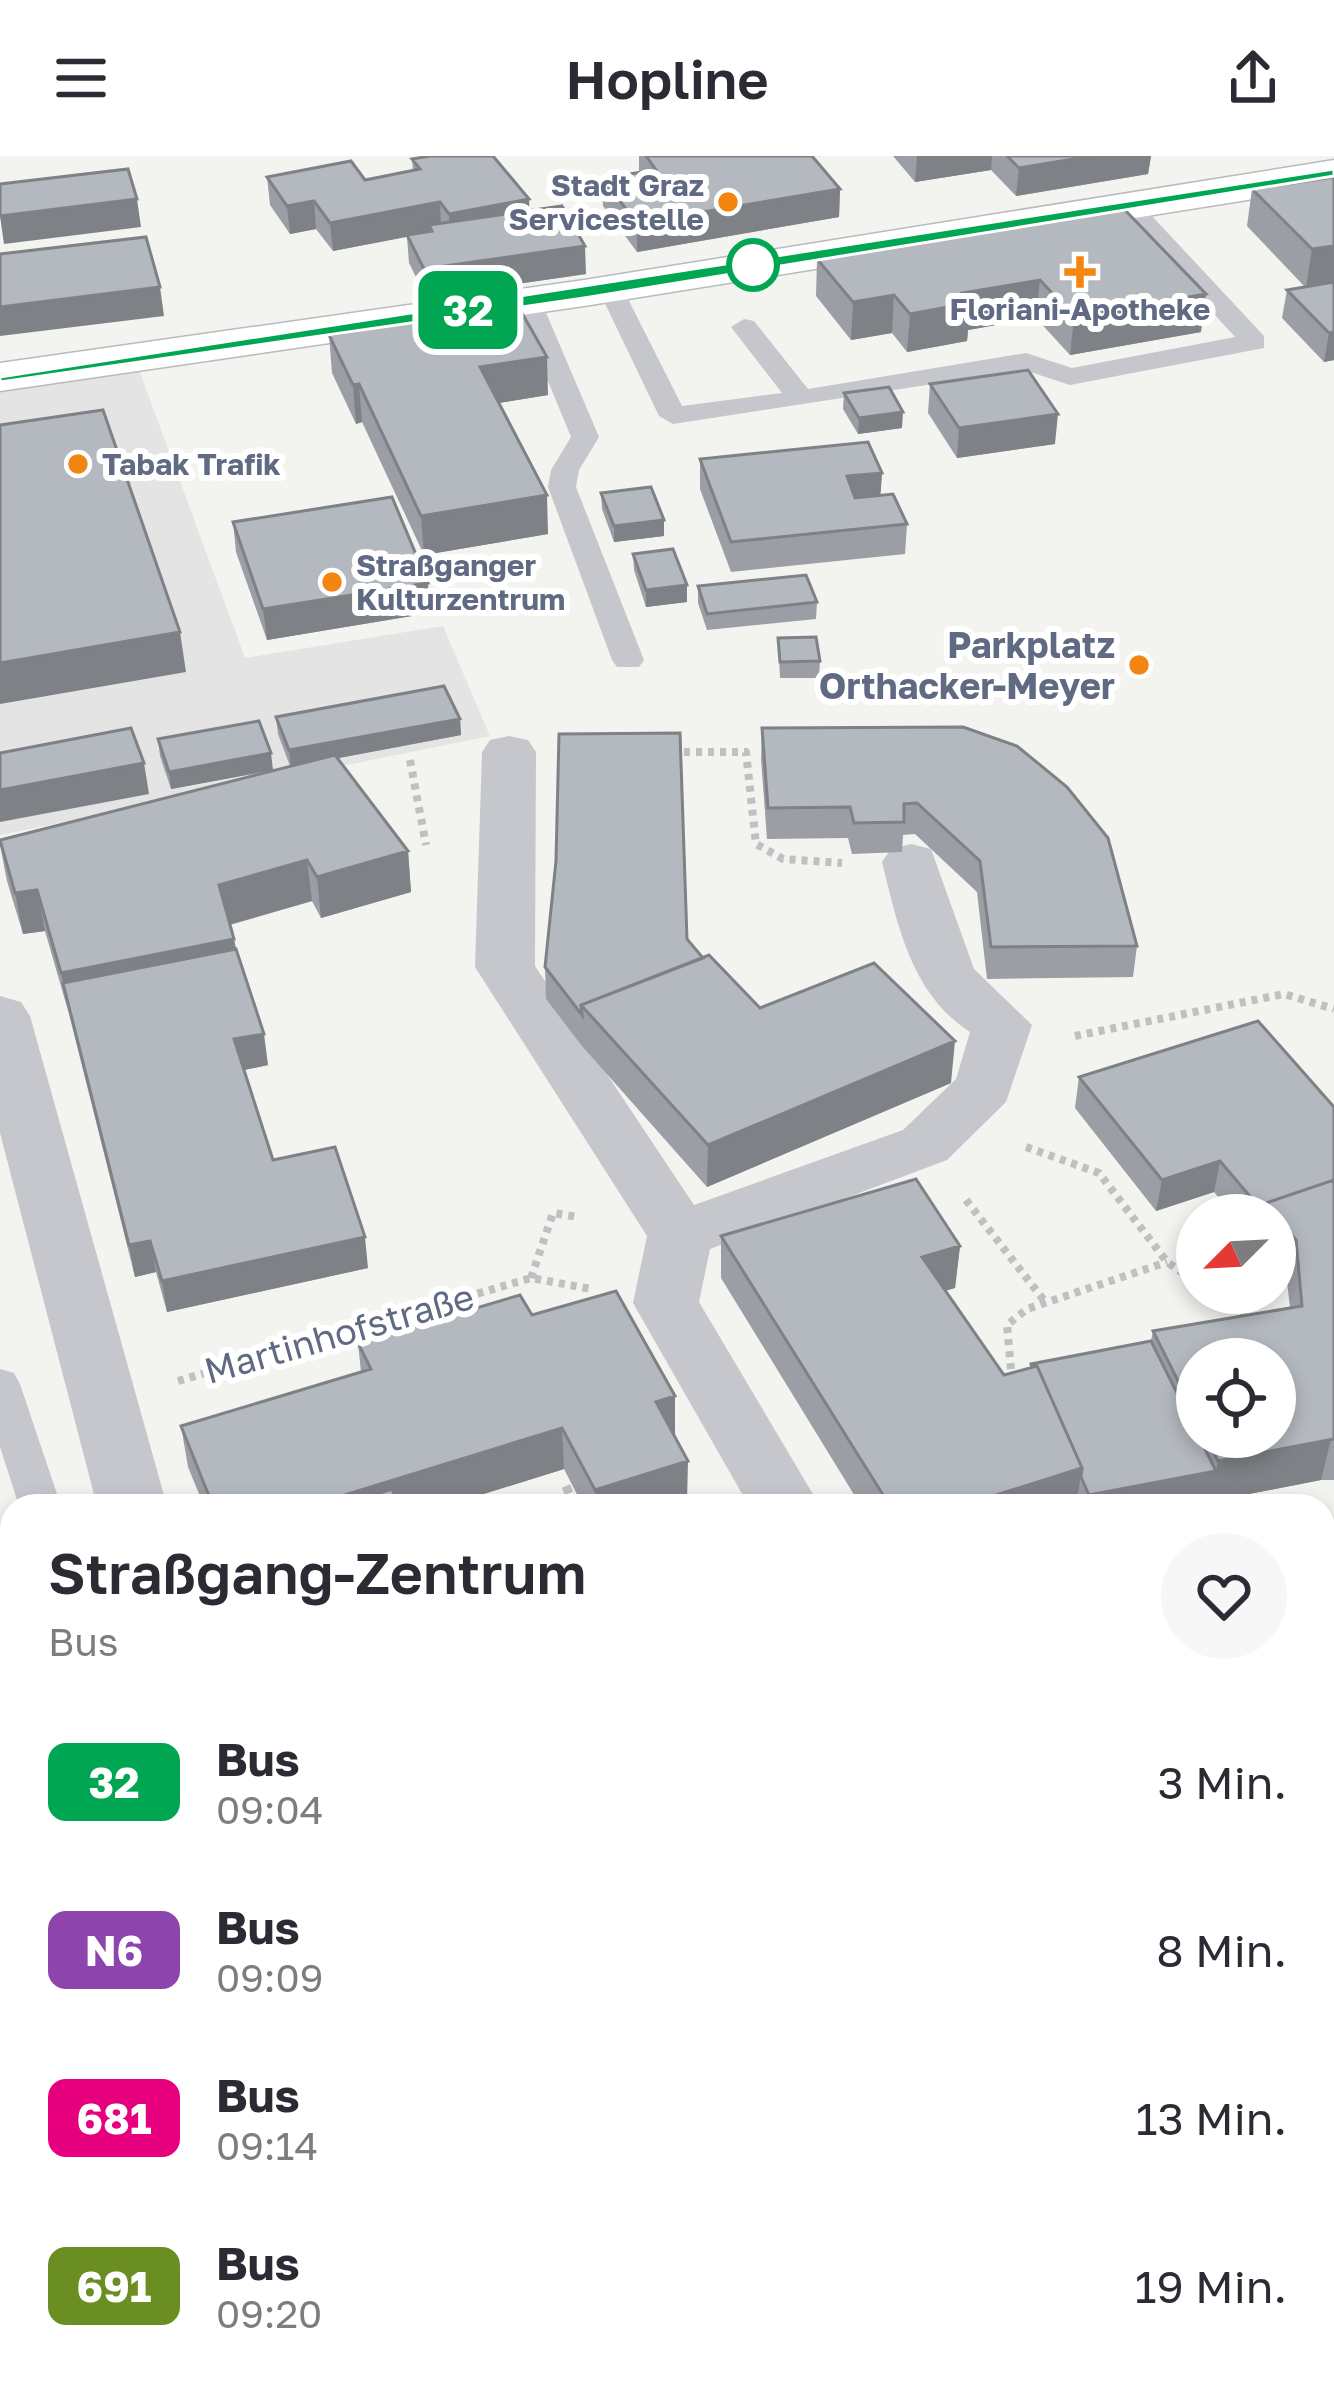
<!DOCTYPE html>
<html lang="de">
<head>
<meta charset="utf-8">
<style>
	body { margin:0; font-family:"Golos Text",sans-serif; background:#f7f7f7; color:#2b2b33; height:100vh; display:flex; flex-direction:column; font-size:45px; white-space:nowrap }
	* { box-sizing:border-box; margin:0 }
	p { font-size:39px; color:#7c7c81 }
	.icon { flex:none; width:66px; height:66px; fill:none; stroke:currentColor; stroke-width:2; stroke-linecap:round; stroke-linejoin:round }
	.map { position:relative; flex:1; overflow:hidden }
	.side { position:absolute; left:0px; top:1338px; width:1335px; height:903px; display:flex; flex-direction:column; background:#fff; border-radius:36px 36px 0 0; box-shadow:0 6px 18px #0003 }
	.side>* { flex:none }
	.badge { padding:0 24px; border-radius:18px; font-size:42px; line-height:78px }
	.needle { width:78px; rotate:246deg }
	.buttons { position:absolute; left:1176px; top:1038px; display:grid; gap:24px }
	.buttons a { display:grid; place-items:center; width:120px; height:120px; border-radius:50%; background:#fff; box-shadow:0 6px 18px #0003; font-size:60px }
	.map>.badge { position:absolute; translate:-50% -50%; box-shadow:0 0 0 6px #fff }
	.round { display:grid; place-items:center; flex:none; width:126px; height:126px; border-radius:63px; background:#f7f7f7 }
	.overview { display:flex; align-items:center; justify-content:space-between; height:204px; padding:0 48px }
	h1 { font-size:57px; font-weight:600; line-height:90px }
	ul { padding:0; list-style:none }
	li { display:flex; align-items:center; gap:36px; height:168px; padding:0 48px }
	li div { flex:1 }
	li b { display:block; font-size:45px }
	li em { font-style:normal }
	li .badge { min-width:132px; font-weight:700; text-align:center }
	header { display:flex; justify-content:space-between; align-items:center; height:156px; padding:0 48px; background:#fff; font-size:54px; font-weight:600 }
	.map>svg:first-child { display:block }
	.built { fill:#e3e4e3 }
	.lines { fill:none; stroke-linecap:round; stroke-linejoin:round }
	.primary-casing { stroke:#b8babf; stroke-width:3 }
	.path-far1 { stroke:#bec0c2; stroke-width:8; stroke-dasharray:6 6; stroke-linecap:butt }
	.path { stroke:#bec0c2; stroke-width:9; stroke-dasharray:8 8; stroke-linecap:butt }
	.service { fill:#c6c7cc; fill-rule:evenodd }
	.minor { fill:#c6c7cc; fill-rule:evenodd }
	.primary { fill:#fff; fill-rule:evenodd }
	.wall { fill:#9b9ea4; fill-rule:evenodd }
	.shaded-wall { fill:#7e8186 }
	.building { fill:#b4b8bf; stroke:#7e8186; stroke-width:3 }
	.line { fill:#00a651; stroke:#fff; stroke-width:3 }
	.poi-dot { fill:#f28611; stroke:#fff; stroke-width:4.5 }
	.stop-dot { fill:#fff; stroke:#00a651; stroke-width:6 }
	.labels { text-anchor:middle; dominant-baseline:central; stroke-width:12; stroke-linejoin:round; paint-order:stroke }
	.far-poi-label { font-size:30px; font-weight:bold; fill:#606a83; stroke:#fff; text-anchor:start }
	.poi-label { font-size:36px; font-weight:bold; fill:#606a83; stroke:#fff; text-anchor:end }
	.street-label { font-size:36px; fill:#606a83; stroke:#fff }
</style>
</head>
<body>
<header><svg class="icon" aria-label="menu" viewBox="0 0 24 24"><path d="M4 6h16M4 12h16M4 18h16"/></svg>Hopline<svg class="icon" aria-label="share" viewBox="0 0 24 24"><path d="M12 15V3M7 8l5-5 5 5M5 13v7h14v-7"/></svg></header>
<div class="map">
<svg width="1334" height="2239" viewBox="0 0 1334 2239">
	<rect width="100%" height="100%" fill="#f3f4ef"/>
	<path class="built" d="M135 203 245 502 443 470 490 580 0 679V221Z"/>
	<g class="lines">
		<g class="primary-casing">
			<path id="primary" d="M1334 4V30L584 150 0 235V207L584 124Z"/>
		</g>
		<path class="path-far1" d="M672 596H746L756 688 783 703 842 707
			M410 604 426 689
			M1075 880 1284 838 1334 853
			M1026 991 1099 1017 1167 1106 1197 1127
			M966 1044 1046 1147
			M531 1122 553 1057 578 1061
			M1211 1137 1249 1164
			M178 1225 531 1122 591 1133
			M1012 1225 1007 1169 1027 1153 1167 1106"/>
		<path class="path" d="M566 1330 574 1350
			M1323 1743 1334 1740
			M1022 2239 1023 2229"/>
		<path class="service" d="M1129 42 1138 45 1264 180V192L1070 229 1024 214 673 268 659 260 598 133 611 125 620 127 682 250 782 237 731 171 744 163 754 165 808 233 1026 197 1072 212 1235 181 1120 55 1116 50Z
			M528 137 541 145 599 281 579 314 576 331 644 504 639 511H617L612 504 548 331 551 314 571 281 515 145Z
			M0 1213 14 1217 20 1228 61 1350H19L0 1291Z
			M1334 1401V1435L1323 1438V1404Z
			M12 1502V1538L0 1541V1505Z
			M721 2229H775L774 2239H720Z"/>
		<path class="minor" d="M509 580 528 584 536 596 535 810 694 1049 903 974 956 923 970 876C911 838 898 770 882 706L891 693 911 688 931 693 974 813 1032 869 1006 946 947 1004 710 1093 699 1146 820 1350H749L633 1147 647 1080 475 811 482 596 490 584Z
			M0 840 21 846 30 860 167 1350H97L0 977Z"/>
		<use href="#primary" class="primary"/>
	</g>
	<path class="wall" d="M639 0H812L840 33 839 61 637 96 603 50 602 22 639 17Z
		M893 0H1151L1148 18 1016 40 991 14 915 26Z
		M412 3 529 55 586 118 426 141 409 107 407 81 333 95 316 73 290 78 270 49 267 21 365 24 413 15Z
		M1334 21V204L1324 206 1282 162 1287 134 1305 131 1247 70 1252 33Z
		M923 86 1201 176 1070 199 1036 162 968 174 967 185 907 196 892 177 851 184 816 140 817 103Z
		M329 179 548 239 498 247 548 378 424 399 362 266 356 268 332 217Z
		M930 228 1055 288 957 302 928 257Z
		M844 237 902 272 858 278 843 253Z
		M700 303 882 317 880 339 907 368 905 398 731 416 700 333Z
		M601 337 664 380 614 386 602 353Z
		M233 366 430 457 267 484 236 396Z
		M633 398 687 446 646 451 634 414Z
		M698 430 817 446 816 463 707 474 698 447Z
		M778 482 820 505 819 522H780Z
		M276 561 460 563 461 579 338 602 408 695 411 736 321 762 312 745 230 769 268 909 244 914 273 1004 368 1112 167 1156 156 1116 135 1121 69 858 45 775 23 778 7 725 0 689 290 610 278 578Z
		M963 571 1137 790 1133 821 987 823 977 736 915 678 903 679 902 696 852 698 848 682 767 683 761 603 762 572Z
		M158 583 273 614 171 633 160 600Z
		M687 783 703 802 760 852 951 927 707 1031 582 890 546 843 545 811Z
		M1079 921 1334 951V1324H1321L1187 1350H861L721 1122V1080L960 1090 955 1132 945 1135 1004 1219 1030 1212 1031 1208 1151 1185 1153 1175 1290 1152 1287 1125 1275 1110V1059H1233L1214 1036 1156 1055 1075 952ZM1197 1203 1275 1281H1197Z
		M532 1159 675 1281 687 1346 674 1350H583L564 1313 445 1350H204L188 1311 181 1270 361 1216 358 1187Z"/>
	<path class="shaded-wall" d="M917 0H992L991 14 915 26Z
		M1092 0H1151L1148 18 1016 40 1019 12Z
		M840 33 839 61 637 96V67Z
		M137 43 141 71 4 88 0 60Z
		M529 43 530 71 450 86 449 58Z
		M314 45 316 73 290 78 287 50Z
		M440 46 441 74 429 69 430 76 333 95 330 67Z
		M585 90 586 118 426 141 424 113Z
		M1334 90V126L1306 131 1312 93Z
		M1040 124 1036 162 968 174 967 185 907 196 910 158 962 137Z
		M160 131 164 160 0 180V151Z
		M1206 138 1201 176 1070 199 1074 161Z
		M894 139 892 177 851 184 853 146Z
		M1334 176V204L1324 206 1329 177Z
		M547 201 548 239 481 250 480 211Z
		M359 228 362 266 356 268 353 229Z
		M903 256 902 272 858 278 859 262Z
		M1058 258 1055 288 957 302 959 272Z
		M882 317 880 346 845 350 847 320Z
		M547 339 548 378 424 399 421 360Z
		M664 364V380L614 386V370Z
		M428 427 430 457 267 484 263 453Z
		M687 429V446L646 451V434Z
		M180 476 186 516 0 548V507Z
		M460 563 461 579 291 611 289 594Z
		M271 597 273 614 171 633 169 616Z
		M144 607 149 638 0 666V634Z
		M408 695 411 736 321 762 317 721Z
		M307 704 312 745 224 770 219 729Z
		M37 734 45 775 23 778 15 737Z
		M234 783 240 825 63 827 69 858 61 817Z
		M264 878 268 909 239 915 234 883Z
		M955 885 951 927 707 1031 708 989Z
		M1220 1005 1214 1036 1156 1055 1162 1024Z
		M365 1081 368 1112 167 1156 162 1125Z
		M150 1085 156 1116 135 1121 129 1089Z
		M960 1090 955 1132 918 1142 922 1101Z
		M675 1240V1281L656 1246Z
		M562 1272 564 1313 445 1350H309Z
		M1331 1283 1321 1324 1187 1350H1087L1089 1339 1216 1315 1218 1305Z
		M688 1305 687 1346 674 1350H595V1334Z
		M1082 1312 1076 1350H961Z
		M1334 1525V1541L1323 1544V1528Z
		M12 1766V1808L0 1811V1769Z
		M43 2229H167L135 2239H10Z"/>
	<path class="building" d="M430 0H493L529 43 449 58 440 46 330 67 314 45 287 50 267 21 351 5 365 24 420 13 412 3Z
		M646 0H812L840 33 637 67 602 22 656 14Z
		M1007 0H1092L1019 12Z
		M128 13 137 43 0 60V28Z
		M1334 21V90L1312 93 1252 33Z
		M562 50 585 90 424 113 407 79 432 75 429 69Z
		M1123 52 1206 138 1074 161 1040 124 962 137 970 147 910 158 894 139 853 146 817 103 917 80 923 86Z
		M146 81 160 131 0 151V98Z
		M1334 126V176L1329 177 1287 134Z
		M518 150 547 201 480 211 547 339 421 360 359 228 353 229 329 179Z
		M1028 214 1058 258 959 272 930 228Z
		M889 231 903 256 859 262 844 237Z
		M103 254 180 476 0 507V269Z
		M868 286 882 317 847 320 855 342 893 338 907 368 731 386 700 303Z
		M651 331 664 364 614 370 601 337Z
		M392 341 428 427 263 453 233 366Z
		M673 393 687 429 646 434 633 398Z
		M806 419 817 446 707 458 698 430Z
		M816 481 820 505 780 506 778 482Z
		M444 530 460 563 289 594 276 561Z
		M259 565 271 597 169 616 158 583Z
		M963 571 1017 590 1067 631 1108 682 1137 790 991 791 980 705 917 647 904 648V666L854 667 850 651 768 652 762 572Z
		M131 572 144 607 0 634V597Z
		M680 577 687 783 703 802 581 849 582 859 545 811 556 705 559 578Z
		M335 599 408 695 317 721 307 704 219 729 234 783 61 817 37 734 15 737 0 684Z
		M236 793 264 878 234 883 273 1004 335 991 365 1081 162 1125 150 1085 129 1089 63 827Z
		M709 799 760 852 874 807 955 885 708 989 581 849Z
		M1258 865 1334 951V1024L1266 1047 1264 1057 1220 1005 1162 1024 1079 921Z
		M916 1023 960 1090 922 1101 1004 1219 1037 1210 1082 1312 961 1350H890L721 1080Z
		M1334 1024V1283L1218 1305 1206 1281H1275V1203H1197V1263L1153 1175 1302 1150 1296 1084 1266 1047Z
		M616 1135 675 1240 656 1246 688 1305 595 1334 562 1272 309 1350H213L181 1270 371 1213 358 1187 520 1139 532 1159Z
		M1151 1185 1197 1277V1281H1199L1216 1315 1089 1339 1081 1321 1082 1312 1037 1210 1032 1211 1031 1208Z
		M392 1333 400 1350H339Z
		M1334 1445V1525L1323 1528V1448Z
		M12 1539V1766L0 1769V1543Z
		M1334 1834V2239H1042L1043 2229H1323V1838Z
		M12 2002V2229H43L10 2239H0V2005Z
		M789 2229H901L900 2239H787Z"/>
	<path class="line" d="M1334 13V20L584 142 0 226V221Z"/>
	<g class="poi-dot">
		<circle cx="728" cy="46" r="12"/>
		<path d="M1074 98h12v12h12v12h-12v12h-12v-12h-12v-12h12z"/>
		<circle cx="78" cy="308" r="12"/>
		<circle cx="332" cy="426" r="12"/>
		<circle cx="1139" cy="509" r="12"/>
	</g>
	<circle class="stop-dot" cx="753" cy="109" r="24"/>
	<g class="labels">
		<g class="far-poi-label">
			<text x="704" y="29" text-anchor="end">Stadt Graz<tspan x="704" dy="34">Servicestelle</tspan></text>
			<text x="1080" y="153" text-anchor="middle">Floriani-Apotheke</text>
			<text x="102" y="308">Tabak Trafik</text>
			<text x="356" y="409">Straßganger<tspan x="356" dy="34">Kulturzentrum</tspan></text>
		</g>
		<g class="poi-label">
			<text x="1115" y="488">Parkplatz<tspan x="1115" dy="41">Orthacker-Meyer</tspan></text>
		</g>
		<g class="street-label">
			<text transform="translate(339 1177) rotate(-16)">Martinhofstraße</text>
		</g>
	</g>
</svg>
<div class="buttons">
<a><svg class="needle" viewBox="-14 -14 28 28"><path d="M0-13l5 13h-10z" fill="#e53935"/><path d="M0 13l5-13h-10z" fill="#7c7c81"/></svg></a>
<a><svg class="icon" aria-label="locate" viewBox="0 0 24 24"><circle cx="12" cy="12" r="6"/><path d="M12 2v4M12 18v4M2 12h4M18 12h4"/></svg></a>
</div>
<b class="badge" style="left:468px;top:154px;background:#00a651;color:#fff">32</b>
<section class="side">
<div class="overview"><div><h1>Straßgang-Zentrum</h1><p>Bus</p></div><a class="round"><svg class="icon" aria-label="heart" viewBox="0 0 24 24"><path d="M12 20l-8-8c-3-5 5-10 8-4 3-6 11-1 8 4z"/></svg></a></div>
<ul>
<li><span class="badge" style="background:#00a651;color:#fff">32</span><div><b>Bus</b><p>09:04</p></div><em>3 Min.</em></li>
<li><span class="badge" style="background:#8e44ad;color:#fff">N6</span><div><b>Bus</b><p>09:09</p></div><em>8 Min.</em></li>
<li><span class="badge" style="background:#e6007e;color:#fff">681</span><div><b>Bus</b><p>09:14</p></div><em>13 Min.</em></li>
<li><span class="badge" style="background:#6b8e23;color:#fff">691</span><div><b>Bus</b><p>09:20</p></div><em>19 Min.</em></li>
</ul>
</section>
</div>
</body>
</html>
